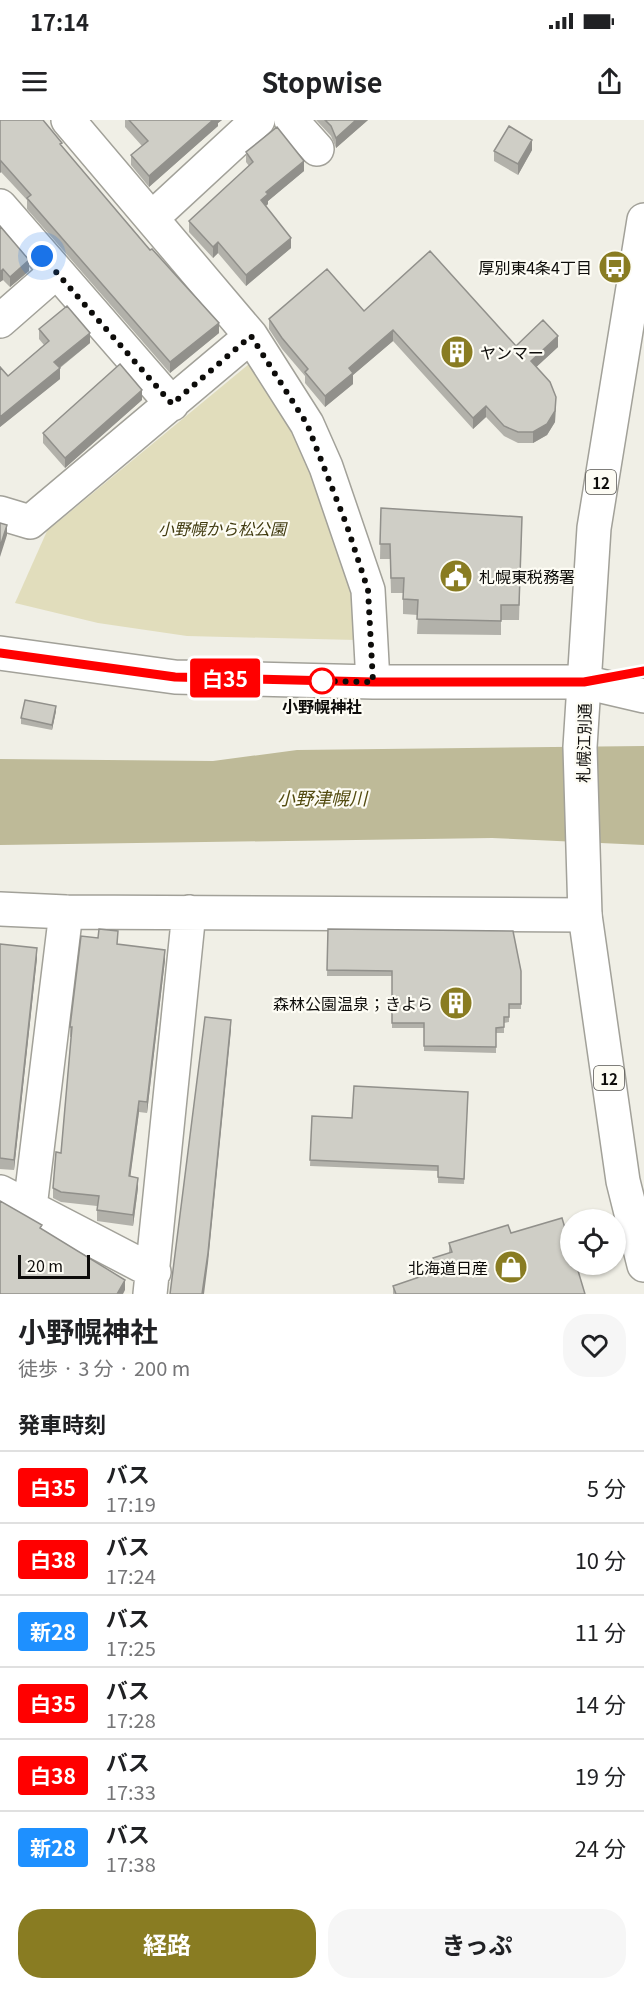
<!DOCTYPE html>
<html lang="ja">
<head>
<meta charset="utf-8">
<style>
	body { margin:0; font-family:Georgia,"Noto Sans JP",serif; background:#f6f6f6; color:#202124; height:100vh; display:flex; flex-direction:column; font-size:22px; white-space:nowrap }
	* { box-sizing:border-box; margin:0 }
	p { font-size:20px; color:#757577 }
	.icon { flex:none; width:33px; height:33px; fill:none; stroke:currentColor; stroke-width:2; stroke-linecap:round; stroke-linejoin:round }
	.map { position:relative; height:1174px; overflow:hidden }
	.panel { display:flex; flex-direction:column; background:#fff; flex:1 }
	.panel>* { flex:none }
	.badge { padding:0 12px; border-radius:4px; font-size:21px; line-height:39px }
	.controls { position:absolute; left:560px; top:1089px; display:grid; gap:12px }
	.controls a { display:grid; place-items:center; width:66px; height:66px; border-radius:50%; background:#fff; box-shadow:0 2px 4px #0004; font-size:30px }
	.scale { position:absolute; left:18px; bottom:15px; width:72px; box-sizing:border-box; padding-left:6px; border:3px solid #0d0c0a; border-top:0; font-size:16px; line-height:21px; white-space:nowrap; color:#0d0c0a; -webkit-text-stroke:4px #fdfcf4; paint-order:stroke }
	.you { position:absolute; width:30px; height:30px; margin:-15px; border:4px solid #fff; border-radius:50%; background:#1a73e8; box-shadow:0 0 0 9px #1a73e833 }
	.map>.badge { position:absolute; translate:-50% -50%; box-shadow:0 0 0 3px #fff }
	h2 { padding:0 18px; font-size:22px; line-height:54px }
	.round { display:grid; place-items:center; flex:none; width:63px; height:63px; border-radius:24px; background:#f6f6f6 }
	.headline { display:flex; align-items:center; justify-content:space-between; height:102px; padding:0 18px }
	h1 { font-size:28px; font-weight:700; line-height:45px }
	.primary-button { display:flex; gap:12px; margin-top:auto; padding:12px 18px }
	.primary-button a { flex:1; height:69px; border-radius:24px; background:#897c22; color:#fff; font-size:24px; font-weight:700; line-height:69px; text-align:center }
	.primary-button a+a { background:#f6f6f6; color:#202124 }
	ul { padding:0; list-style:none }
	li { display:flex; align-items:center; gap:18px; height:72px; padding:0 18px; border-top:2px solid #e0e0e0 }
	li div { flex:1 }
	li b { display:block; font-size:22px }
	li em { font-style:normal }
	li .badge { min-width:66px; font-weight:700; text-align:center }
	.status { display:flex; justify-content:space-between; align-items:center; height:42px; padding:0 30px; background:#fff; direction:ltr }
	.status svg { height:16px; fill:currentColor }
	header { display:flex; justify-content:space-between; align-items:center; height:78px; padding:0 18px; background:#fff; font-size:27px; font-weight:700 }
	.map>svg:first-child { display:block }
	.green { fill:#e1ddbc }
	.water { fill:#beba98 }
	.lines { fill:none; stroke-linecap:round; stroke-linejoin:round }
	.minor-casing { stroke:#a2a199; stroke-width:36 }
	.major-casing { stroke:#a2a199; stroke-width:36 }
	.highway-casing { stroke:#a2a199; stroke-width:36 }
	.minor { stroke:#fff; stroke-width:33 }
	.major { stroke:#fff; stroke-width:33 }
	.highway { stroke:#fff; stroke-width:33 }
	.wall { fill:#b2b1aa }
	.shaded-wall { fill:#91908b }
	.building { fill:#cfcec6; stroke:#91908b; stroke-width:1.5 }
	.line-casing { stroke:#fff; stroke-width:14 }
	.line { stroke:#f00; stroke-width:9 }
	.walk { stroke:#0d0c0a; stroke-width:6; stroke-dasharray:0 10.8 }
	.stop-dot { fill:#fff; stroke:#f00; stroke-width:3 }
	.labels { text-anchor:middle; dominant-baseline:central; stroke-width:4.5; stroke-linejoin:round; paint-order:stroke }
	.shield { fill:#fdfcf4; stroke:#555450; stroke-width:1.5 }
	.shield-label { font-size:15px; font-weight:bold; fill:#0d0c0a }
	.poi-label { font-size:16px; fill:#0d0c0a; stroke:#fdfcf4; text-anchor:end }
	.park-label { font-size:16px; font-style:italic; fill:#403a0f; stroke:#fdfcf4 }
	.stop-label { font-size:16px; font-weight:bold; fill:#0d0c0a; stroke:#fdfcf4 }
	.street-label { font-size:16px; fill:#0d0c0a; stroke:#fdfcf4 }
	.water-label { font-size:18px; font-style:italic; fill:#534b10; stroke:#fdfcf4 }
</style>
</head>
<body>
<div class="status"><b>17:14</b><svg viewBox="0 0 49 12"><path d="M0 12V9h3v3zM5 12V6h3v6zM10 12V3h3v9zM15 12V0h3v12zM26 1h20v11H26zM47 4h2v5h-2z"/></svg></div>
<header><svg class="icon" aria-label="menu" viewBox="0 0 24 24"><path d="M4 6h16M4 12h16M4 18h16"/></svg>Stopwise<svg class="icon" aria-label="share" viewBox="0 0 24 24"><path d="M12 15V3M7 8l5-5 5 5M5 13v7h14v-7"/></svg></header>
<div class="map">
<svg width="644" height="1174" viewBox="0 0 644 1174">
	<rect width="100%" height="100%" fill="#f0efe6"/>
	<path class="green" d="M249 244 301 314 353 475 356 520 187 516 98 503 15 483 47 411Z"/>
	<path class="water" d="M644 626V725L492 718 0 725V639L213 641 297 630Z"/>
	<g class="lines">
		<g class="minor-casing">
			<path id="minor" d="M68 0 251 216 307 304 326 347 368 470 373 562
				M291 0 317 29
				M0 86 172 284
				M153 97 258 0
				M0 201 56 152
				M0 393 30 402 251 216
				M0 533 175 557 373 562H584
				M0 789 66 792 585 795
				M0 1072 154 1152
				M30 1087 66 792
				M150 1174 189 792"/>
		</g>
		<g class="major-casing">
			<path id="major" d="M584 562 644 576"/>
		</g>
		<g class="highway-casing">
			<path id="highway" d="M644 100 594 408 580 627 585 795 623 1061 644 1145"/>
		</g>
		<use href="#minor" class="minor"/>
		<use href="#major" class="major"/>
		<use href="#highway" class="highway"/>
	</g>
	<path class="wall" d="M0 0 62 27 219 213 170 253 27 89V80L1 52 0 53Z
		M125 0H222L218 3V6L149 67 131 45V35L142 26 125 7Z
		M316 0H368L336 28 331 16Z
		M532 30 518 55 494 41V31Z
		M246 32 304 51 268 81V84L266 86 291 128 246 166 218 133 213 138 189 112V101L249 46 246 42Z
		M0 106 29 151 10 167 3 160 0 162Z
		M364 191 516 226 558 227 536 247 556 287 555 302 547 315 533 323H518L504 316 486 297 473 309 393 221 353 255V264L325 287 305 263V256L282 229 269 209V199Z
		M39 209 90 223 60 248V259L0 307V247L8 256 44 225 39 219Z
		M142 280 65 348 43 323V313Z
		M381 388 522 397 519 500H501V515L417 514 418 495 403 494V473H391L390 439H380Z
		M56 591 52 610 21 604V598Z
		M328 809 521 851V889H509V902L504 903V913H496V933L424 931V908H392V856H327Z
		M0 824 37 838 14 1050 0 1049Z
		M118 824 165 840 147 993 139 992 130 1057 138 1068 133 1106 97 1101V1086L61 1082 53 1078V1068L61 1033 71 917H70V907Z
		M468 972 464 1064 438 1063V1051L310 1046 312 996 352 998Z
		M511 1113 585 1174H393V1166L433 1153V1138L449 1133V1123Z"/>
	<path class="shaded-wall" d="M213 0H222L218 3V6L149 67V56Z
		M356 0H368L336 28V18Z
		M532 20V30L518 55V44Z
		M1 41V52L0 53V43Z
		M304 41V51L268 81V84L261 90V80L266 72Z
		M291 118V128L246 166V155Z
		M218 122V133L213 138V127Z
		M29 140V151L10 167V157Z
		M3 149V160L0 162V152Z
		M219 203V213L170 253V242Z
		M393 210V221L353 255V264L325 287V276L349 248Z
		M90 213V223L54 252V242Z
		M558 216V227L531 252V241Z
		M60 248V259L0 307V297Z
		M142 270V280L65 348V338Z
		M556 277 555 302 547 315 533 323V312Z
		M486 286V297L473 309V298Z
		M7 405V415L0 437V427Z
		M56 586V591L52 610V605Z
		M37 828V838L14 1050V1040Z
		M165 830V840L147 993V982Z
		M231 900V910L208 1143 204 1174H202Z
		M139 981V992L129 1067V1056Z
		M138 1058V1068L133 1106V1095Z
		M125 1160V1170L123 1174H117Z"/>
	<path class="building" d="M0 0H43L62 23 60 24 150 130 152 129 219 203 170 242 27 78 31 75 1 41 0 43Z
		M129 0H213L149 56 131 35 148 21Z
		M325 0H356L336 18 331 6Z
		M509 6 532 20 518 44 494 31Z
		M277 7 304 41 266 72 268 74 261 80 291 118 246 155 218 122 213 127 189 101 253 42 246 32Z
		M0 106 29 140 10 157 3 149 0 152Z
		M430 131 516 226 543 200 558 216 531 241 550 262 556 277 555 291 547 304 533 312H518L504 306 486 286 473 298 393 210 349 248 353 253 325 276 305 252 308 249 282 218 269 199 327 149 364 191Z
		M67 186 90 213 54 242 60 248 0 297V247L8 256 49 221 39 209Z
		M120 244 142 270 65 338 43 313Z
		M381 388 522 397 519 485H501V501L417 499 418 480 403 479 404 458H391L390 424H380Z
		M0 403 7 405 0 427Z
		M25 580 56 586 52 605 21 598Z
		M99 809 118 811 117 824 165 830 147 982 139 981 129 1056 138 1058 133 1095 97 1090 99 1076 61 1072 53 1068 56 1032 61 1033 72 907H70L81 816 98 818Z
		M328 809 513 811 521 851V884H509V897H504V907L496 908V927L424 926V903H392V851L327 850Z
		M0 824 37 828 14 1040 0 1038Z
		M205 897 231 900 208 1133 202 1174H170Z
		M354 966 468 972 464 1059 438 1057V1046L310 1040 312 996 352 998Z
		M0 1081 42 1105 40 1108 125 1160 117 1174H0Z
		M562 1098 570 1125V1144H576L585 1174H396L393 1166 437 1151 433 1138 452 1132 449 1123 508 1105 511 1113Z"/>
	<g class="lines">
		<g class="line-casing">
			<path id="line" d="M0 533 175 557 373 562H584L644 551"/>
		</g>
		<use href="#line" class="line"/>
		<path class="walk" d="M42 136 172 284 251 216 307 304 347 406 368 470 373 562 322 561"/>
	</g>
	<defs>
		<g id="bus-disc" transform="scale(1.725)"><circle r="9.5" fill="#897c22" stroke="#fdfcf4"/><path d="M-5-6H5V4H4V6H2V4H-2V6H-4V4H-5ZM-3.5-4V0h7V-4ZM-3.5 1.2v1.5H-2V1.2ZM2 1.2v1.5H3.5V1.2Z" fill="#fff"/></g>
		<g id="building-disc" transform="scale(1.725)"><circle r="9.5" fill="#897c22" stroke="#fdfcf4"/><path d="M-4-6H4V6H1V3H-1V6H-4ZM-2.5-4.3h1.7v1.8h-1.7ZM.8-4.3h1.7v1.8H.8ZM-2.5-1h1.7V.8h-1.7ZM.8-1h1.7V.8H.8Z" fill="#fff"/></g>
		<g id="civic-disc" transform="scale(1.725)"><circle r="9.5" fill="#897c22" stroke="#fdfcf4"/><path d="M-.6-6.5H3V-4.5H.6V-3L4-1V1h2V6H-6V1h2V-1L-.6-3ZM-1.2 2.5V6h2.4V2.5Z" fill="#fff"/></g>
		<g id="shop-disc" transform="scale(1.725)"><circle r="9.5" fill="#897c22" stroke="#fdfcf4"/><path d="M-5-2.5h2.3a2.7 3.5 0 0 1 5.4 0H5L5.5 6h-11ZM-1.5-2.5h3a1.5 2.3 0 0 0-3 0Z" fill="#fff"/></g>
	</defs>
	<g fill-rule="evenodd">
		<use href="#bus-disc" x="615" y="147"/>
		<use href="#building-disc" x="457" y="232"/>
		<use href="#civic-disc" x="456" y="456"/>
		<use href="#building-disc" x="456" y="883"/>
		<use href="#shop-disc" x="511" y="1147"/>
	</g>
	<circle class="stop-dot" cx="322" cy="561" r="12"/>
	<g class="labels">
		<g class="shield">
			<rect x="586" y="350" width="30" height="24" rx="4.5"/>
			<rect x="594" y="946" width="30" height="24" rx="4.5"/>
		</g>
		<g class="shield-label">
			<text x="601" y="362">12</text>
			<text x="609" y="958">12</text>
		</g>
		<g class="poi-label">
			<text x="592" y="147">厚別東4条4丁目</text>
			<text x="480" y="232" text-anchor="start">ヤンマー</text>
			<text x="479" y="456" text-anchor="start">札幌東税務署</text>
			<text x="433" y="883">森林公園温泉；きよら</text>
			<text x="488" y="1147">北海道日産</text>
		</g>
		<g class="park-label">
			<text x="222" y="408">小野幌から松公園</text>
		</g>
		<g class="stop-label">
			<text x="322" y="586">小野幌神社</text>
		</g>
		<g class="street-label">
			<text transform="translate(583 623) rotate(-89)">札幌江別通</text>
		</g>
		<g class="water-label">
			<text x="322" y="677">小野津幌川</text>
		</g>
	</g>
</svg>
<div class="controls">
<a><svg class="icon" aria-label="locate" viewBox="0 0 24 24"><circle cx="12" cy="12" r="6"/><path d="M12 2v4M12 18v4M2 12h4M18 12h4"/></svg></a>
</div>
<div class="scale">20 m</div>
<div class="you" style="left:42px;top:136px"></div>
<b class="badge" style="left:225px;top:558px;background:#f00;color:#fff">白35</b>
</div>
<section class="panel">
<div class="headline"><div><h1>小野幌神社</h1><p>徒歩 · 3 分 · 200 m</p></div><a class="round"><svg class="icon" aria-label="heart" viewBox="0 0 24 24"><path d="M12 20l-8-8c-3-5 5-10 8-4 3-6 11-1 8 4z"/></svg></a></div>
<h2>発車時刻</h2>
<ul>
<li><span class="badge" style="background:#f00;color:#fff">白35</span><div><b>バス</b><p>17:19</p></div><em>5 分</em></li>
<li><span class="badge" style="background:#f00;color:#fff">白38</span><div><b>バス</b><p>17:24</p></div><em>10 分</em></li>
<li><span class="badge" style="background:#1e90ff;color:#fff">新28</span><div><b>バス</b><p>17:25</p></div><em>11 分</em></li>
<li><span class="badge" style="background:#f00;color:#fff">白35</span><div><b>バス</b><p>17:28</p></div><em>14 分</em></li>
<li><span class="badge" style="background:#f00;color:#fff">白38</span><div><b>バス</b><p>17:33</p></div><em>19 分</em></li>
<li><span class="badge" style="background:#1e90ff;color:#fff">新28</span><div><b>バス</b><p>17:38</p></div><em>24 分</em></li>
</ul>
<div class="primary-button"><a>経路</a><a>きっぷ</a></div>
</section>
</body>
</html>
